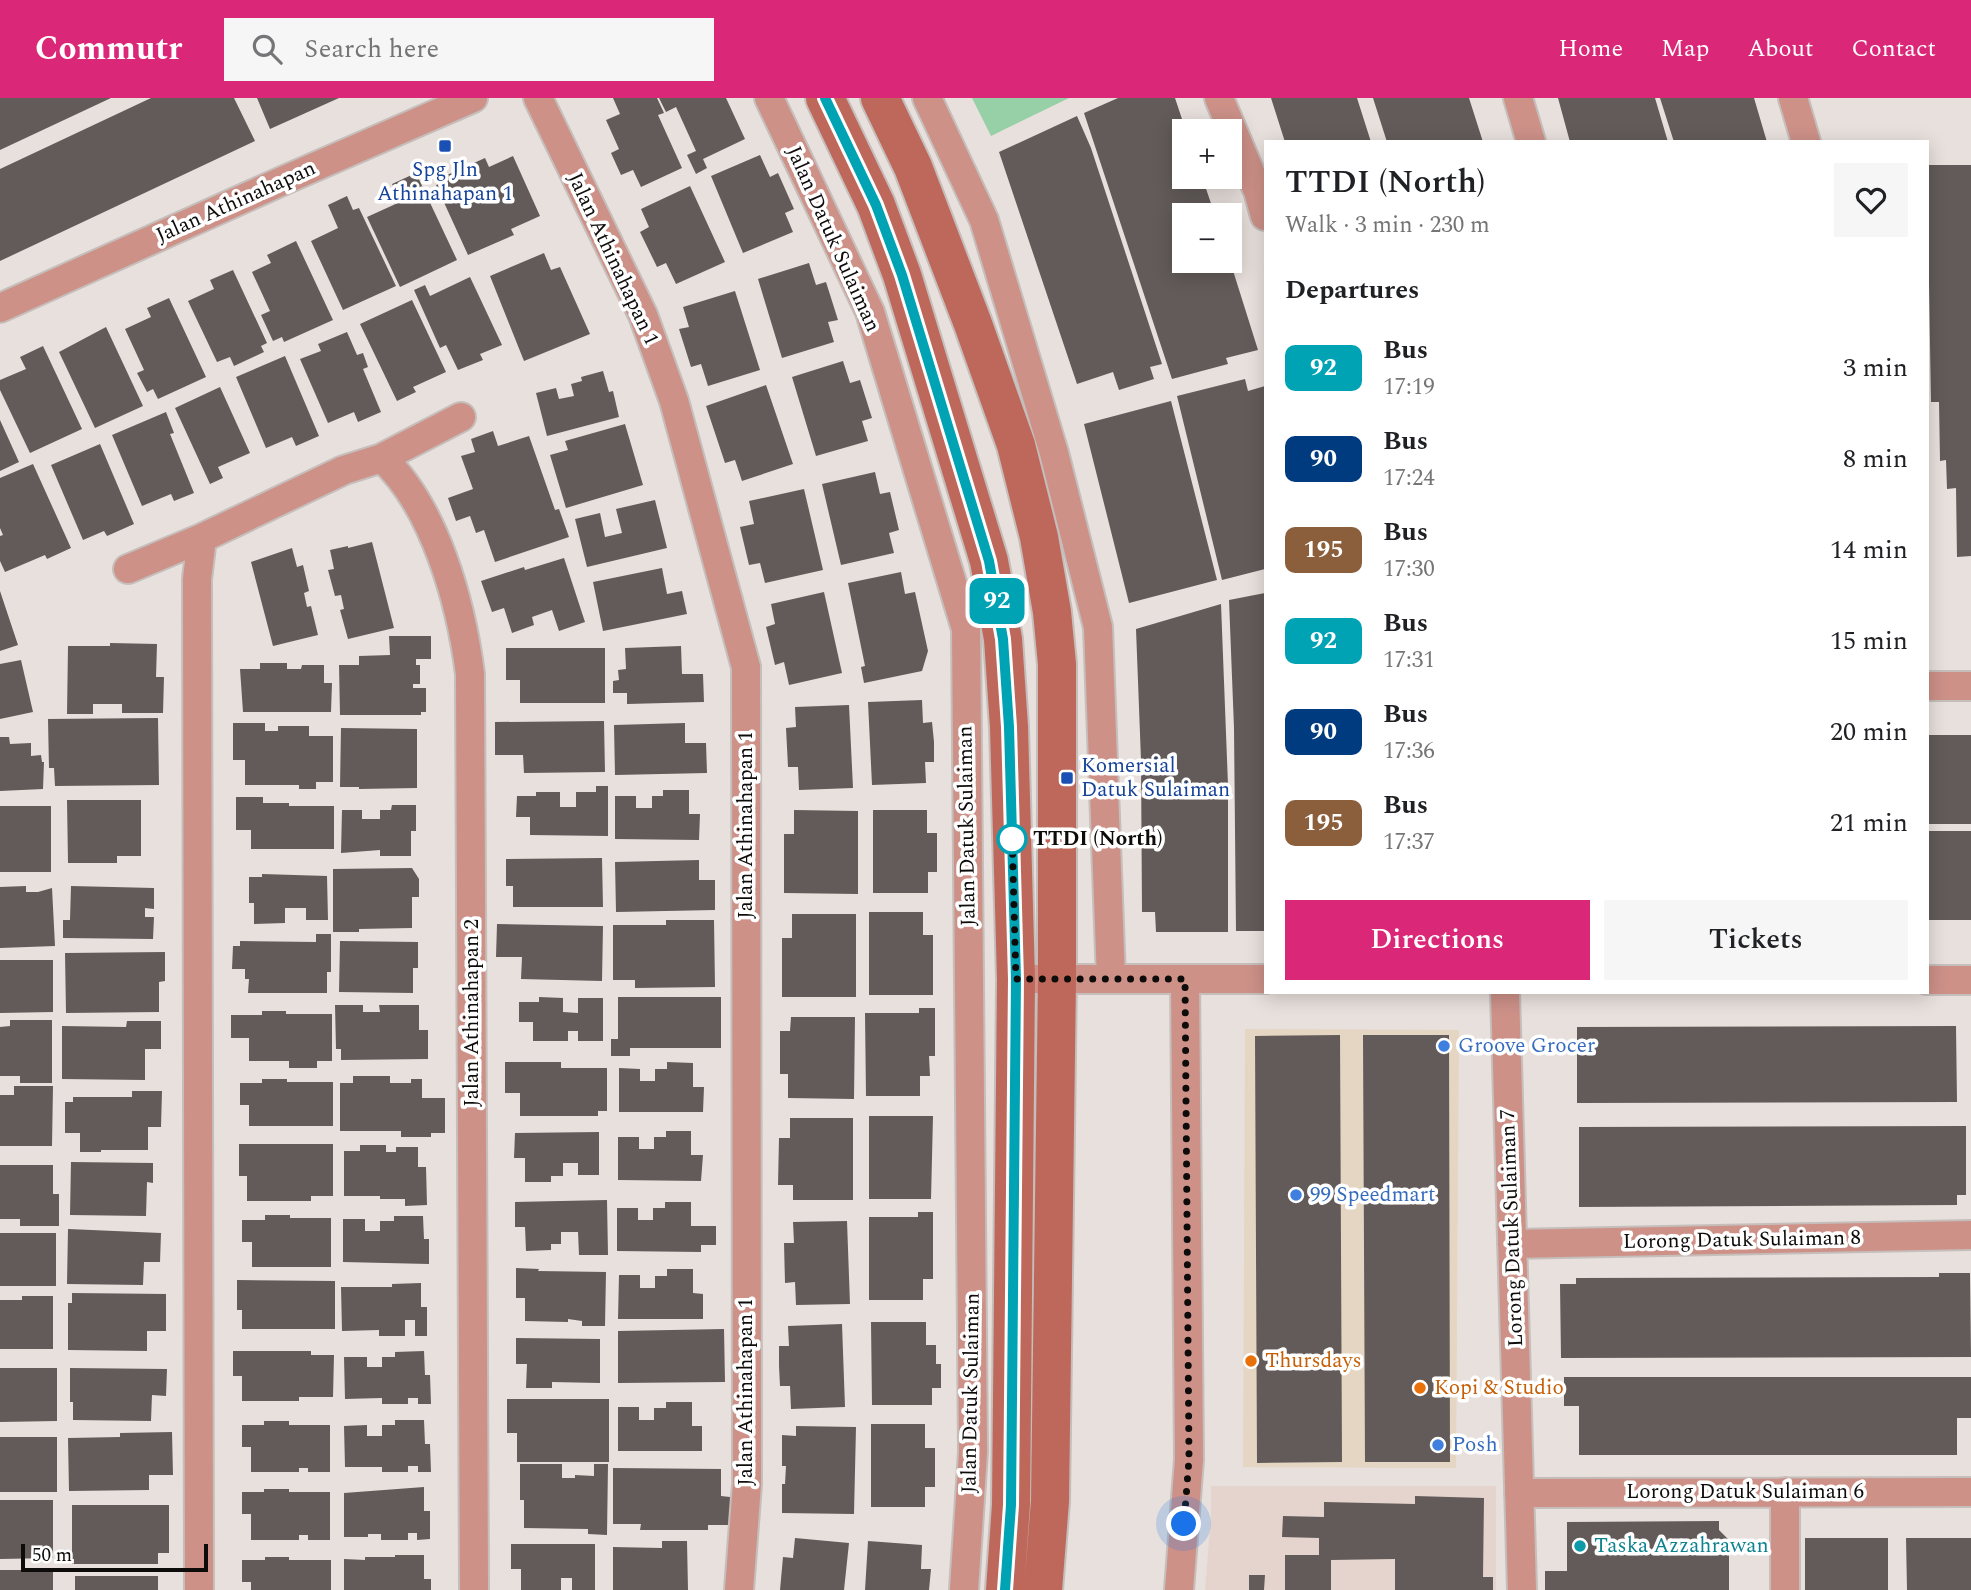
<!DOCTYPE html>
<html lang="en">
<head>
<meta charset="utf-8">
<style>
	body { margin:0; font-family:Spectral,serif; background:#f6f6f6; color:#202124; height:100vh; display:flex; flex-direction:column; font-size:26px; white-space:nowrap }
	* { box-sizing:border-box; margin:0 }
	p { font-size:23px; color:#757577 }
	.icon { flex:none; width:38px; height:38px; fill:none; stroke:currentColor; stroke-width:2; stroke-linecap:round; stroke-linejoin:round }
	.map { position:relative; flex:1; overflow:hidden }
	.panel { position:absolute; left:1264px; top:42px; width:665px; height:854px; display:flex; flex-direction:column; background:#fff; border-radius:0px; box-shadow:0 4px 18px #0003 }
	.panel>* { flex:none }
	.badge { padding:0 14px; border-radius:10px; font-size:24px; line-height:46px }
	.controls { position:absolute; left:1172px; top:21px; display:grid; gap:14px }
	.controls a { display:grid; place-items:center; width:70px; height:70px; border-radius:0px; background:#fff; box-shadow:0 4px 18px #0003; font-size:35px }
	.scale { position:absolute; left:21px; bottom:18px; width:187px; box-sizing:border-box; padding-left:7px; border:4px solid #0e0c0b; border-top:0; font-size:19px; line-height:24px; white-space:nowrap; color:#0e0c0b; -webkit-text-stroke:5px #fff; paint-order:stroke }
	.you { position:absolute; width:35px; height:35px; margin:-18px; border:5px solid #fff; border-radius:50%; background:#1a73e8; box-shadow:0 0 0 10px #1a73e833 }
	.map>.badge { position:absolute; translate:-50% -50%; box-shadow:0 0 0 4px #fff }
	h2 { padding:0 21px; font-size:26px; line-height:63px }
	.round { display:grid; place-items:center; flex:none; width:74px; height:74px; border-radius:0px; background:#f6f6f6 }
	.overview { display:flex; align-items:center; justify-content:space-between; height:119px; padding:0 21px }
	h1 { font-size:33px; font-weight:600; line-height:52px }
	.primary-button { display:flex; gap:14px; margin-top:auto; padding:14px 21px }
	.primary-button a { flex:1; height:80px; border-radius:0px; background:#db2777; color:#fff; font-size:28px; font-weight:600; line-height:80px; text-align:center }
	.primary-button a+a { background:#f6f6f6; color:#202124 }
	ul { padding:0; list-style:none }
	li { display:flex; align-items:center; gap:21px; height:91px; padding:0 21px }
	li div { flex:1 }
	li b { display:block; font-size:26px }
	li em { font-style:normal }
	li .badge { min-width:77px; font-weight:700; text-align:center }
	header { display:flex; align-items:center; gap:42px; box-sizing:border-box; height:98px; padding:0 35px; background:#db2777; color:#fff }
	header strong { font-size:33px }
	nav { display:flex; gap:38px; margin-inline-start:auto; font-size:24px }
	.search { width:490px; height:63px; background:#f6f6f6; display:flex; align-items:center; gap:18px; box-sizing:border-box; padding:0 24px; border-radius:0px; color:#757577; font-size:26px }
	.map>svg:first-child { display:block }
	.commercial { fill:#e5d5c3 }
	.built { fill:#e5d4ce }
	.green { fill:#97cfa7 }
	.building { fill:#625b59 }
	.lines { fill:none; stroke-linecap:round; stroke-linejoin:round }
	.street-casing { stroke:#c5bebb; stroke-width:32 }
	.secondary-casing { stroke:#c5bebb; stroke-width:42 }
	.street { stroke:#cd9188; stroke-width:28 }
	.secondary { stroke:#be685b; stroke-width:38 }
	.line-casing { stroke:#fff; stroke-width:16 }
	.line { stroke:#00a3b4; stroke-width:10 }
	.walk { stroke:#0e0c0b; stroke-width:7; stroke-dasharray:0 12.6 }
	.transit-dot { fill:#1a4fb4; stroke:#fff; stroke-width:2.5 }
	.stop-dot { fill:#fff; stroke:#00a3b4; stroke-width:3.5 }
	.shop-dot { fill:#3f7fe0; stroke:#fff; stroke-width:2.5 }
	.food-dot { fill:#e8710a; stroke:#fff; stroke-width:2.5 }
	.culture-dot { fill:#0f9aa8; stroke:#fff; stroke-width:2.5 }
	.labels { text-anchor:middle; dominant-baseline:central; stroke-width:7; stroke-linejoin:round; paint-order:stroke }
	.transit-label { font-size:21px; fill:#164399; stroke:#fff }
	.street-label { font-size:21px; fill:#0e0c0b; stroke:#fff }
	.stop-label { font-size:21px; font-weight:bold; fill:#0e0c0b; stroke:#fff; text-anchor:start }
	.shop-label { font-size:21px; fill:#366cbe; stroke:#fff; text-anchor:start }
	.food-label { font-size:21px; fill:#c56008; stroke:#fff; text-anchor:start }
	.culture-label { font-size:21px; fill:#0d838f; stroke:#fff; text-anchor:start }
</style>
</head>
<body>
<header>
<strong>Commutr</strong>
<div class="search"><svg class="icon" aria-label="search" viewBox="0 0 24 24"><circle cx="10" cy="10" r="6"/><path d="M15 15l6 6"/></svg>Search here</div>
<nav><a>Home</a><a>Map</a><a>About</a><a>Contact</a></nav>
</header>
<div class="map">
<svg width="1971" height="1492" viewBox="0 0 1971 1492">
	<rect width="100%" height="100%" fill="#e8e0dc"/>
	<path class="commercial" d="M1245 931 1459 932 1456 1370 1243 1369Z"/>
	<path class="built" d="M1211 1388H1496V1492H1205L1211 1417Z"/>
	<path class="green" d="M972 0H1069L991 38Z"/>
	<path class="building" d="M0 0H111L0 52Z
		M151 0H234L255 43 0 163V71Z
		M257 0H339L270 31Z
		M613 0H657L664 15 658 17 682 70 641 89 633 72 621 77 611 55 619 51 606 22 620 16Z
		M659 0H726L745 41 703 61 707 70 696 76 687 57 696 53 676 9 666 14Z
		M1118 0H1175L1186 33 1185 79H1202L1215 117H1185V163H1230L1258 252 1226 260 1228 266 1172 281 1084 15Z
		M1271 0H1357L1371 44H1285Z
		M1373 0H1469L1483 44H1387Z
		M1558 0H1655L1668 44H1570Z
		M1660 0H1754L1767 44H1674Z
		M1077 18 1091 50 1162 266 1150 269 1154 281 1119 292 1113 274 1077 286 999 54Z
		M760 57 770 79 778 75 794 111 785 115 793 134 743 155 711 78Z
		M513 58 540 118 511 131 514 137 468 157 436 87 440 86 438 81 485 60 489 69Z
		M1927 67H1971V458L1957 459 1956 390 1947 391 1946 362 1940 363 1939 304H1931Z
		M416 75 457 162 400 189 367 119 400 104 392 86Z
		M690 88 725 164 676 186 666 165 657 169 640 134 649 129 641 111Z
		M347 98 353 112 359 110 396 188 343 212 311 143 338 130 328 107Z
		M296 143 333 222 284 244 282 239 273 243 261 217 270 213 252 174 271 165 267 157Z
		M544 155 551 172 560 169 590 236 524 263 490 178Z
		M809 165 816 187 826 184 838 222 828 224 834 244 782 260 758 181Z
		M233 172 267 245 261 248 264 254 234 268 230 259 217 264 188 203 214 191 210 182Z
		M470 179 502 247 480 256 483 262 458 272 446 247 440 250 414 192 425 187 430 198Z
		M735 193 760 272 708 288 701 266 691 269 679 231 689 229 683 209Z
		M169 200 206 279 158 301 153 291 147 294 137 275 144 272 125 231 151 219 147 210Z
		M412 202 446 274 413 289 416 294 397 303 360 226Z
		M106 229 143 308 95 330 59 254Z
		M347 234 357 257 363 255 368 269 363 271 381 314 358 324 354 314 328 325 300 261 321 253 318 246Z
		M43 248 82 331 30 355 0 292V282L26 271 20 259Z
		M285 258 319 338 296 348 292 339 266 350 236 279Z
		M843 263 850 285 860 282 872 320 862 323 868 343 816 358 792 279Z
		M603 273 609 294 613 293 619 319 547 338 536 295 556 290 559 301 574 298 571 286 582 283 581 279Z
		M1245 281 1248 293 1265 288V471L1222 482 1177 298Z
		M766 287 793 366 742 383 735 362 725 365 706 308Z
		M220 289 250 355 218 369 223 380 210 386 175 310Z
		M1171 303 1217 482 1129 505 1084 326Z
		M166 314 174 335 170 336 194 395 174 403 171 396 142 408 112 337Z
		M0 322 19 364 0 373Z
		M625 326 643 387 566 410 550 357 568 352 565 343Z
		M493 333 498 348 529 338 555 412 559 411 569 439 495 464 484 432 476 435 470 418 456 423 448 400 473 391 461 358 475 354 471 341Z
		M100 346 134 426 107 438 104 433 83 442 51 367Z
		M33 366 71 450 47 461 45 457 5 474 0 463V438L3 437 0 430V380Z
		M875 374 880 396 890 394 899 432 889 435 894 455 841 467 822 386Z
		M804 391 823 472 765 485 760 465 749 467 740 429 754 426 749 403Z
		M655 402 667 450 587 469 575 421 600 415 605 439 622 435 616 411Z
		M372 444 394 530 348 541 340 512 344 511 341 497 335 498 328 472 334 471 330 452 348 448V450Z
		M292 450 297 469 303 467 309 493 304 495 307 509 311 508 318 537 273 548 251 464Z
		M564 460 585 524 559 533 552 512 532 519 534 527 512 535 504 510 492 514 481 483 524 469 525 472Z
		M662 470 667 496 682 493 687 516 603 533 593 484Z
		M901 474 905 496 915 494 928 553 922 573 864 585 861 569 865 568 848 485Z
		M0 493 18 547 0 553Z
		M824 494 842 575 789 587 784 564 775 567 766 529 775 526 771 506Z
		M1265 495V833H1236L1234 630 1229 502Z
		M1221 506 1228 687V834H1156L1155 814H1142L1141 662 1136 531Z
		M389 538H431V561H416V567H420V586H413V590H426V614H421V617H340L339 567H359V558L390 557Z
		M110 545 157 546 156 579H164L163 615H122V606H93V616H67L68 548H110Z
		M681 548 682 576H703L704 604 627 606V595H613V583L619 582 618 572 626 571 625 550Z
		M506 550H605V605H520V582H506Z
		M21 562 33 614 0 621V566Z
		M260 565H287V571H301L302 567H324V585H332L331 614H243L240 571H260Z
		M922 602 923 625 932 624 934 644V664H925L926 685 872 687 868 604Z
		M849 607 853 690 799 692 798 669H788L786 630 796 629 795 609Z
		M158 620 159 687 55 688 54 670H49L48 621Z
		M604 623 605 674 524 675 523 657H495V624Z
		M233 625H265V633H278V628H309V638H333V684H316V691H299V687H245V662H233Z
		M685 625V645H706L707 675 615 677 614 627Z
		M341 630 417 631V690L359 691V689H340Z
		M1927 637H1971V726H1927Z
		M0 639H9L10 646 31 645V658L41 657 42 664H44L43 691 0 693Z
		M596 688H608V738L530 737V719H516L517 698H536V694H560V709H576V694H596Z
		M663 692H689V716H700L699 742 615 741V698H636V710H652V698H663Z
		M236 699H263V705H289V708H334V751H251V732H236Z
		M67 702H141V758H117V765H68Z
		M392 707H416V733H411V758H380V752L341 755 342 712H362V721H380V712H391Z
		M0 708H51V774H0Z
		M794 712 858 713V796L784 795V736H794Z
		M873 712H927V735H937V774H928V795H873Z
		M1927 733H1971V822H1927Z
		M602 760 603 809H513V788H506V761Z
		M699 762V782H715V812L616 814 615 764Z
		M412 770 419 781V799H412V830L359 831V834H333V771Z
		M262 776 327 778 328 822H306V810H285V825L254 826V805H249V779H262Z
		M26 788V794H38L52 790 55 848 0 850V789Z
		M71 788 154 790V811L145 810V819H154L153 841 63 840V822H70Z
		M869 814H923V837H933V897H869Z
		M792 816H856V899H782V840H792Z
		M666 822H714L715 889 635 890V882H613V827H666Z
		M497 826 603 828 602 883 521 881 522 859H496Z
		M316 836H331V874H327V895H248L249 881H245V871H232L233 848H240V843L316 844Z
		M340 843 418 844V870H413V895L339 894Z
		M165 854V883L159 884V914L66 915 65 855Z
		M0 862H53V914L0 915Z
		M539 899 563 900V914L578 915V900H603V943H578V933H568V943H533V924H519V904H539Z
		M618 899H721V950H630V958H611V941H618Z
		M335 907H363V914H380L379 907H419V932H428V961L341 962V951H336Z
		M919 910H935V958H929L930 978H920V998H866L865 915H919Z
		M262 913H286V916H332V963H317V970H289V963H249V940H231V917H262Z
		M791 919H855L854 1001 788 1000V976H780V933H790Z
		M10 922H52V985H20V978H0V929L10 928Z
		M127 923H161V951H145V982L62 981V928L126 929Z
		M1956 928 1957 1004 1577 1005V929Z
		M1340 937 1342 1364 1257 1365 1255 938Z
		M1363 937H1449L1450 1364H1365Z
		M505 964H561V970H607V1013H598V1018H520V995H505Z
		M667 964 693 965V989H704L703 1014H619V970L640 971V983H655V971H667Z
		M353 978H390V985H411V981H422V1000H445V1035H431V1039H401V1033H340V985H353Z
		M262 981H287V984H333V1028H249V1007H240V985H262Z
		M14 988H53L52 1048H0V997H14Z
		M132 993H162L161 1029H148V1052H101V1054H80V1035H65V1004H73V999H132Z
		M869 1018H933L931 1101H869Z
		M790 1020H853V1102H793V1087H778L779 1040H790Z
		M1966 1028V1097H1957V1107L1579 1109V1029Z
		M666 1033H691V1057H703L701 1083 618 1082V1039H639V1051H654V1039H666Z
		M599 1034V1077H578V1065H563V1078H551V1084H525V1060H514L515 1035Z
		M239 1046H333V1098H311V1103H247V1078H239Z
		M360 1047H386V1054H396V1049H418V1069H426L427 1107 405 1108V1101H380V1098H344V1053H360Z
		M71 1064 153 1065V1085L147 1084 146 1118 70 1117Z
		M0 1067H53V1096H59V1128H20V1121H0Z
		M607 1102 608 1157H579L578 1134H561V1146H551V1152L526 1153 525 1129H515V1104Z
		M665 1104H691V1128H716V1147H701V1154L617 1153V1110H638V1122H653V1110H665Z
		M918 1114H933V1181H923V1202H869V1119H918Z
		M265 1117H290V1120H331V1169H252V1144H242V1122H265Z
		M394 1118H423L424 1141H429V1166L343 1164V1121H365V1133H380V1123H394Z
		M847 1123 850 1206 796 1207 795 1184 785 1185 784 1145H794L793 1124Z
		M68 1131 161 1135 160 1164H144L143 1187 67 1186Z
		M0 1135H56V1188H0Z
		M516 1170 539 1171 538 1173 606 1174 605 1228H582V1223L568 1221V1224L525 1223V1200H516Z
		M667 1171H693V1195L703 1196V1221H618L619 1177H640V1190H655V1178H667Z
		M1939 1175H1970L1971 1259 1561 1260 1560 1186H1576V1180L1939 1179Z
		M237 1182 335 1183V1231H242V1212H237Z
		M421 1185V1209H427V1238H415V1222H405V1238H379V1232L342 1233 341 1189H392V1186Z
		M72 1195 166 1196V1233H147V1253L68 1252V1205H72Z
		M22 1198H53V1251H0V1202H22Z
		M871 1224H926V1247H936V1266H941V1290H932V1307H872Z
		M842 1226 845 1309 791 1311 790 1288H780L779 1268V1248H789L788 1228Z
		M724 1231 725 1284 618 1285V1233Z
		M516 1240 600 1241V1285L552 1284V1290H526L527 1266H516Z
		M233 1253H311V1257H334L333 1299H299V1303H242V1278H233Z
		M424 1253 425 1277H430L431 1306H418V1300H408V1306H382V1300L345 1301 344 1259H367V1269H382V1259H395V1254Z
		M0 1270H57V1323L0 1324Z
		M70 1270 167 1271 166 1298 152 1297 151 1323 73 1322V1304H70Z
		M1564 1279H1971V1320H1957V1357H1579V1308H1564Z
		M507 1301H609V1364H517V1335H507Z
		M666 1304H692V1328H702V1353H618V1309H639V1322H654V1310H666Z
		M395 1322H424L425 1346H430L431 1374H418V1368H408V1374H382V1369H345L344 1328 367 1327V1338H382V1327H395Z
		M264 1323H289V1327H330V1374H308V1370H299V1374H251V1349H242V1327H264Z
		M871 1326H925V1350H935V1389H925V1409H871Z
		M796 1328 856 1329 854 1416 782 1415V1386H785L786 1368H782V1337L796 1338Z
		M172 1334 173 1377H149V1392L69 1393 68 1340 120 1339V1335Z
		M0 1339H57V1394H0Z
		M520 1366H562V1380H575V1377L594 1378V1366H608L607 1437 588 1436V1431L524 1430V1402H520Z
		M613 1370 721 1371V1398L730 1399V1427H708V1432H640L641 1426H613Z
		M424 1389V1413H430V1441L417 1442V1435H408V1442H381V1436H368V1439H344V1395Z
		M264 1391H289V1394H330V1442H308V1437H299V1442H251V1416H242V1394H264Z
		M1415 1398 1484 1400 1483 1479H1493V1492H1395V1461L1331 1462V1492H1285V1457H1319V1440L1282 1439 1283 1418 1324 1419V1404L1415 1406Z
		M0 1402H53V1460L0 1461Z
		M72 1407H169V1455H158V1466H72Z
		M1719 1423V1432L1729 1442V1492H1545V1473H1567V1424Z
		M795 1440 849 1445 844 1492H780L783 1459 793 1460Z
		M1805 1440H1888V1492H1805Z
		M1906 1440H1971V1492H1907Z
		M662 1443H687L688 1492H613V1449L662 1450Z
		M868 1443 922 1447 921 1471H931L929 1492H865Z
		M511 1446H595V1492H572V1480H561V1492H521V1471H511Z
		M395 1457H424V1481H431V1492H344V1461L365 1462V1459H395Z
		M265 1459H289V1462H331V1492H251V1484H242V1462H265Z
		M0 1472H53V1492H0Z
		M1249 1477H1265L1264 1492H1249Z
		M75 1478H158V1492H75Z"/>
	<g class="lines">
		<g class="street-casing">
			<path id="street" d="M538 0 643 217 674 303 746 569 747 1386 739 1492
				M769 0 870 214 966 531 973 1354 964 1492
				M927 0 984 122 1054 355 1098 529 1111 881
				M1219 0 1258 93 1265 118
				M1518 0 1531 44
				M1793 0 1806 44
				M0 210 280 84 473 0
				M382 360C435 409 461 505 470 576L474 1492
				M128 471 202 440 344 372 382 360 461 319
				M1927 588H1971
				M1016 881H1265
				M1927 882H1971
				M1505 894 1522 1492
				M1512 1146 1971 1137
				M1785 1394V1492
				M1519 1395 1971 1394
				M199 1492 197 481 202 440
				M1179 1492 1189 1361 1185 881"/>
		</g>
		<g class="secondary-casing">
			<path id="secondary" d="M825 0 876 107 902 177 989 463 1003 541 1009 629 1016 881 1011 1407 1005 1492
				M880 0 913 69 973 226 1016 347 1039 439 1052 514 1057 566V881L1050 1403 1043 1492"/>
		</g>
		<use href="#street" class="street"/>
		<use href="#secondary" class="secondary"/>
	</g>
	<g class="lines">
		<g class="line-casing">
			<path id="line" d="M825 0 876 107 902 177 989 463 1003 541 1009 629 1016 881 1011 1407 1005 1492"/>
		</g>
		<use href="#line" class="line"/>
		<path class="walk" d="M1012 741V736L1016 881H1185L1189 1361 1184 1426"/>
	</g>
	<g class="transit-dot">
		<rect x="438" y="41" width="14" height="14" rx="3.5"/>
		<rect x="1060" y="673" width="14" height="14" rx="3.5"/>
	</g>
	<circle class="stop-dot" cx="1012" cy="741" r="14"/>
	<g class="shop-dot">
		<circle cx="1444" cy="948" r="7"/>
		<circle cx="1296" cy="1097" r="7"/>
		<circle cx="1438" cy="1347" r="7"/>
	</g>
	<g class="food-dot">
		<circle cx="1251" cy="1263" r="7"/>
		<circle cx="1420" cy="1290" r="7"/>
	</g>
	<circle class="culture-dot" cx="1580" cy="1448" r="7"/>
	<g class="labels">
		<g class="transit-label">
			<text x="445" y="72">Spg Jln<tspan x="445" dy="24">Athinahapan 1</tspan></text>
			<text x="1081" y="668" text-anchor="start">Komersial<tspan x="1081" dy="24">Datuk Sulaiman</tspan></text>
		</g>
		<g class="street-label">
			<text transform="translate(236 104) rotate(-24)">Jalan Athinahapan</text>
			<text transform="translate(833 141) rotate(66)">Jalan Datuk Sulaiman</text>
			<text transform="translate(613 161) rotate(65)">Jalan Athinahapan 1</text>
			<text transform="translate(746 727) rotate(-90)">Jalan Athinahapan 1</text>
			<text transform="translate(967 728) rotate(-91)">Jalan Datuk Sulaiman</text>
			<text transform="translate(472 915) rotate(-90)">Jalan Athinahapan 2</text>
			<text transform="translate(1512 1130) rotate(-92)">Lorong Datuk Sulaiman 7</text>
			<text transform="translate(1742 1142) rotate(-1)">Lorong Datuk Sulaiman 8</text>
			<text transform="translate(746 1294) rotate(-90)">Jalan Athinahapan 1</text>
			<text transform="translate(971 1295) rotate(-89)">Jalan Datuk Sulaiman</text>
			<text x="1745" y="1394">Lorong Datuk Sulaiman 6</text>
		</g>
		<g class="stop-label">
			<text x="1033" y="741">TTDI (North)</text>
		</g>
		<g class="shop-label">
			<text x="1458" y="948">Groove Grocer</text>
			<text x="1310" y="1097">99 Speedmart</text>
			<text x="1452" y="1347">Posh</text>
		</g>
		<g class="food-label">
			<text x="1265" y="1263">Thursdays</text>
			<text x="1434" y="1290">Kopi &amp; Studio</text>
		</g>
		<g class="culture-label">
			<text x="1594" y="1448">Taska Azzahrawan</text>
		</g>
	</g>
</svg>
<div class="controls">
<a>+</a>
<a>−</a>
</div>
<div class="scale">50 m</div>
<div class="you" style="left:1184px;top:1426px"></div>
<b class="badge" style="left:997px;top:503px;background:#00a3b4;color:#fff">92</b>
<section class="panel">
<div class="overview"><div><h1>TTDI (North)</h1><p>Walk · 3 min · 230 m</p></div><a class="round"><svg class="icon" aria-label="heart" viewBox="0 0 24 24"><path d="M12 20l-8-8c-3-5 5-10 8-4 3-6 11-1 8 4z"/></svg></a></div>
<h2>Departures</h2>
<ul>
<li><span class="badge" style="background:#00a3b4;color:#fff">92</span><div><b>Bus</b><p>17:19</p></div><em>3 min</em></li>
<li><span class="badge" style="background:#003b80;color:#fff">90</span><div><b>Bus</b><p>17:24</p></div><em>8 min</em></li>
<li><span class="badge" style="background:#8b5e3c;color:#fff">195</span><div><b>Bus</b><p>17:30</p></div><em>14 min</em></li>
<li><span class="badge" style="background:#00a3b4;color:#fff">92</span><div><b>Bus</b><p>17:31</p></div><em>15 min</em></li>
<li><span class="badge" style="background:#003b80;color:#fff">90</span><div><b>Bus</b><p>17:36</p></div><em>20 min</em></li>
<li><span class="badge" style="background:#8b5e3c;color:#fff">195</span><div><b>Bus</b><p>17:37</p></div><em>21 min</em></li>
</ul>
<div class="primary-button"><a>Directions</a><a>Tickets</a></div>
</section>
</div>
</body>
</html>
